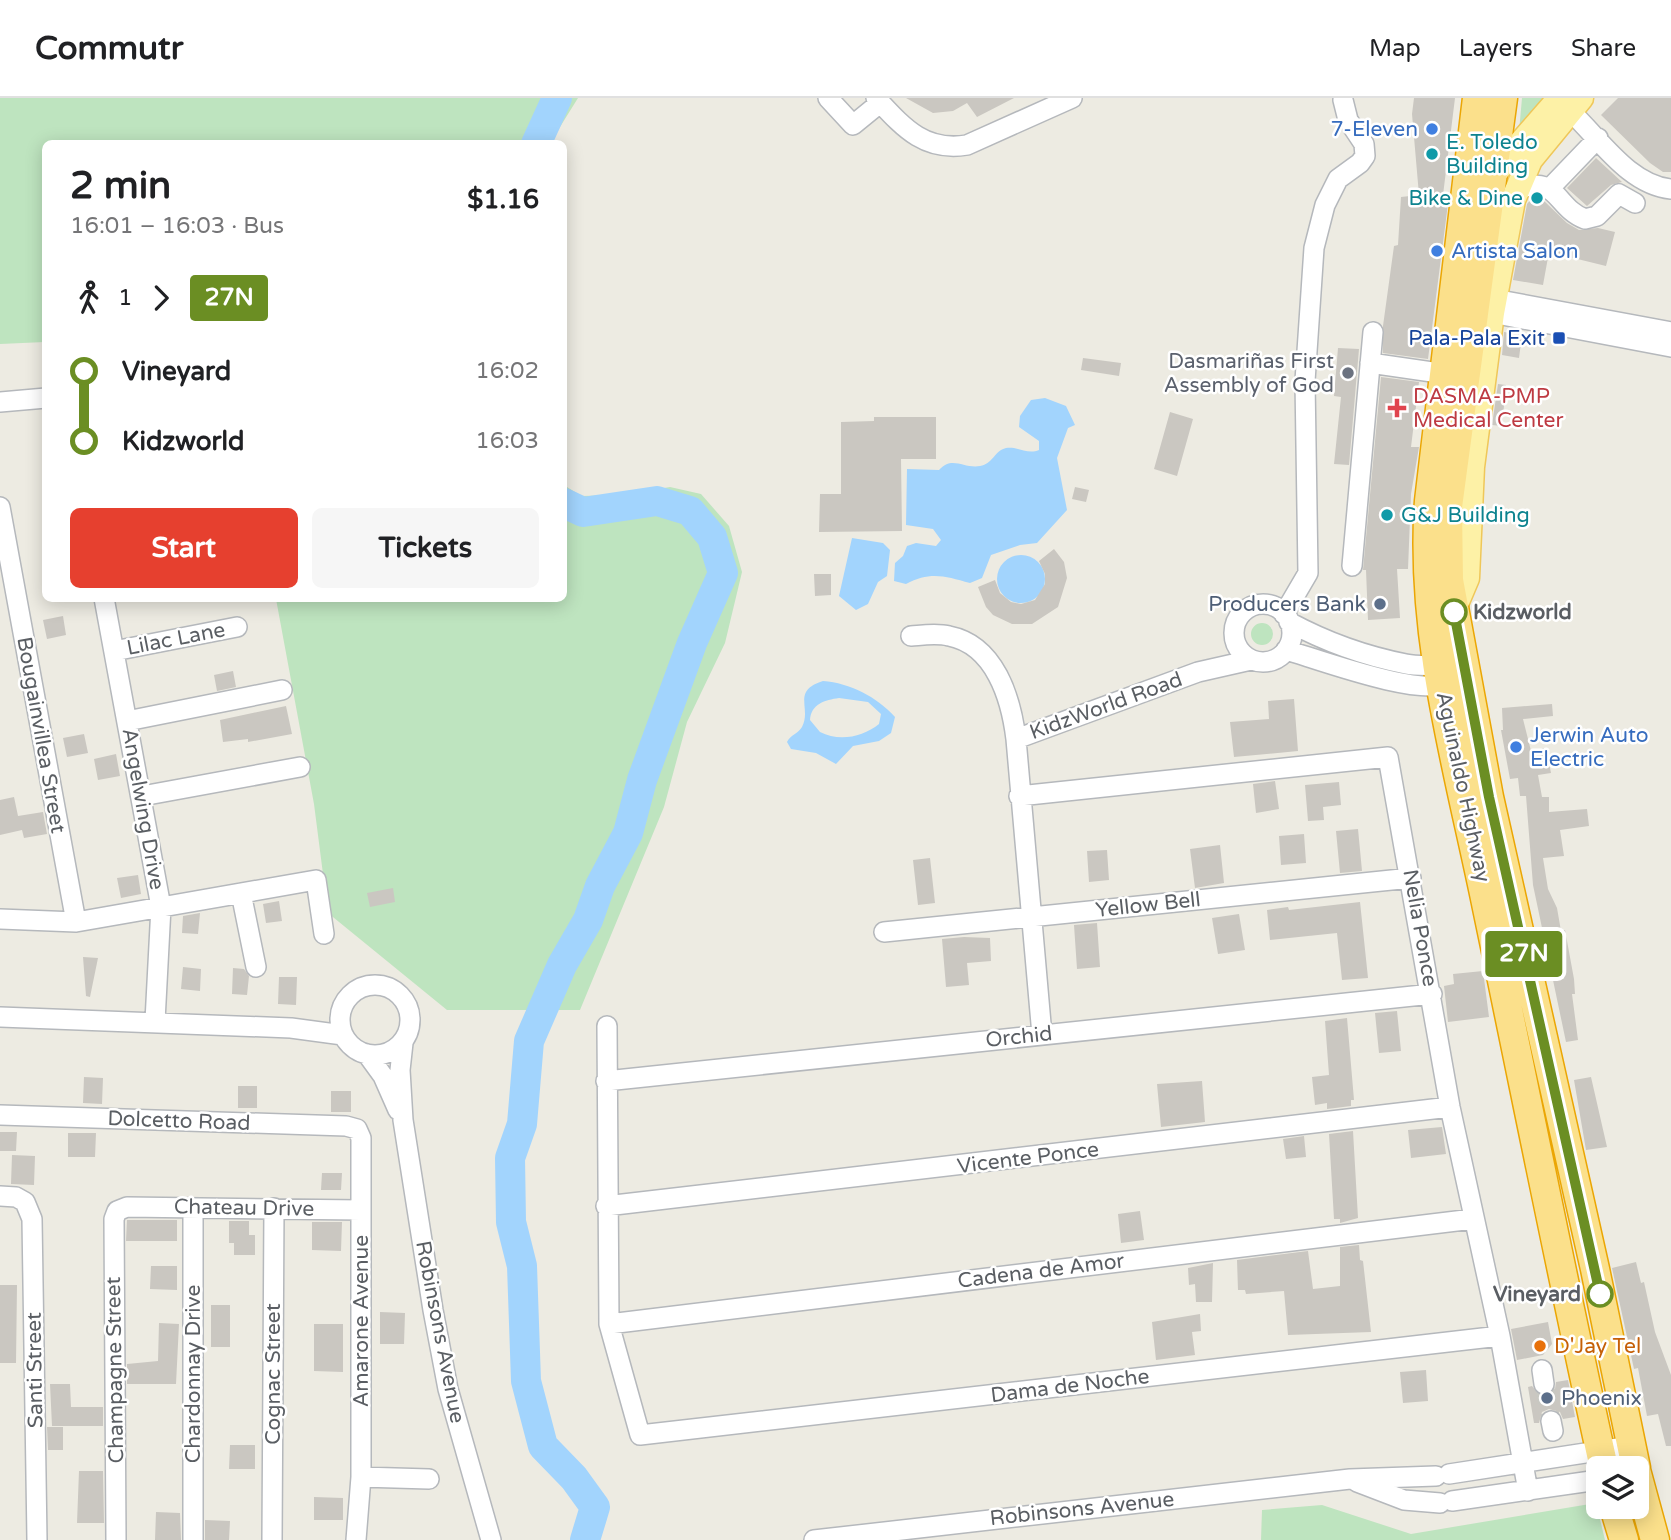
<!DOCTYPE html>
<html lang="en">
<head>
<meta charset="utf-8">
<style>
	body { margin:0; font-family:"Varela Round",sans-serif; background:#f6f6f6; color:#202124; height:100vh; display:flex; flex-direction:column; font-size:26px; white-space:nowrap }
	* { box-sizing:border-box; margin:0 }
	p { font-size:23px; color:#757577 }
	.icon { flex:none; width:38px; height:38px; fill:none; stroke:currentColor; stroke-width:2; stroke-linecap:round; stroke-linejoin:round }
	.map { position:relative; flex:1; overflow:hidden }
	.drawer { position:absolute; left:42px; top:42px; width:525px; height:462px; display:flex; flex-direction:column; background:#fff; border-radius:10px; box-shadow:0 4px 18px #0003 }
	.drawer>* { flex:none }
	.badge { padding:0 14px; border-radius:5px; font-size:24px; line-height:46px }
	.buttons { position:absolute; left:1586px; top:1358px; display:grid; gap:14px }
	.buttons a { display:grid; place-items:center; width:63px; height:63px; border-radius:10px; background:#fff; box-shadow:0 4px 18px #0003; font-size:35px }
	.map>.badge { position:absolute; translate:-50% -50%; box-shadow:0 0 0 4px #fff }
	.legs { display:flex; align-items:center; gap:10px; height:77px; padding:0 28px; font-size:23px }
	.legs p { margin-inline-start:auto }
	.headline { display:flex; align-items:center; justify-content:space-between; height:119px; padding:0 28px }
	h1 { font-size:38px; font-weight:700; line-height:52px }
	.primary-button { display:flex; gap:14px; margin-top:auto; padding:14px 28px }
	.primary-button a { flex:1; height:80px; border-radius:10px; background:#e6402f; color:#fff; font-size:28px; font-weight:700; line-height:80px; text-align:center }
	.primary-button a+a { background:#f6f6f6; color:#202124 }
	ul { padding:0 28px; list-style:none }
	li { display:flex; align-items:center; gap:24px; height:70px; font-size:26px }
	li i { display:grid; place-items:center; width:10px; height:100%; margin:0 9px; background:currentColor }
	li i::after { content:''; width:18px; height:18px; margin:-9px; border:5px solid; border-radius:50%; background:#fff }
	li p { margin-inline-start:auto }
	li:first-child i { background:linear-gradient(#0000 50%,currentColor 0) }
	li:last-child i { background:linear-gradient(currentColor 50%,#0000 0) }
	header { display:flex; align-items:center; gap:42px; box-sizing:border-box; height:98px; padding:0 35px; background:#fff; border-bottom:2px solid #e0e0e0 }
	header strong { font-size:33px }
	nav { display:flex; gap:38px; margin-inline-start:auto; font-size:24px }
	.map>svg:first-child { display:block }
	.green { fill:#bee4bf }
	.water { fill:#a2d4fd; fill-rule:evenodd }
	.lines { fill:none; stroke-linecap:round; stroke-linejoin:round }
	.river { stroke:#a2d4fd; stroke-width:30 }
	.building { fill:#cac7c1 }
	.minor-tunnel { stroke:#c8c8c2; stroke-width:19; stroke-dasharray:19 10; stroke-linecap:butt }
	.minor-casing { stroke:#b5b8bc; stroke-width:22 }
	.major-casing { stroke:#efc759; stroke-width:27 }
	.highway-casing { stroke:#eba604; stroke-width:31 }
	.minor { stroke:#fff; stroke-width:19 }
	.major { stroke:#fdf1a6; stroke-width:24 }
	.highway { stroke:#fbe08b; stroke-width:28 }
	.line-1-casing { stroke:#fff; stroke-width:16 }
	.line-1 { stroke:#6b8e23; stroke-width:10 }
	.shop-dot { fill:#3f7fe0; stroke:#fff; stroke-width:2.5 }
	.culture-dot { fill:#0f9aa8; stroke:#fff; stroke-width:2.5 }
	.transit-dot { fill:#1a4fb4; stroke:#fff; stroke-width:2.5 }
	.worship-dot { fill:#6b7280; stroke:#fff; stroke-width:2.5 }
	.health-dot { fill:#e0444e; stroke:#fff; stroke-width:2.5 }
	.service-dot { fill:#5c6f8a; stroke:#fff; stroke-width:2.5 }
	.stop-1-dot { fill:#fff; stroke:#6b8e23; stroke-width:3.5 }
	.food-dot { fill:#e8710a; stroke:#fff; stroke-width:2.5 }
	.labels { text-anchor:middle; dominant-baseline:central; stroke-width:5; stroke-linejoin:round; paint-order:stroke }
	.shop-label { font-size:21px; fill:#366cbe; stroke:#fff; text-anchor:start }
	.culture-label { font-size:21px; fill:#0d838f; stroke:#fff; text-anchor:start }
	.transit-label { font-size:21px; fill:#164399; stroke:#fff; text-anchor:end }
	.worship-label { font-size:21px; fill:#5b616d; stroke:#fff; text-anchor:end }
	.health-label { font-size:21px; fill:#be3a42; stroke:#fff; text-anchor:start }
	.service-label { font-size:21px; fill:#4e5e75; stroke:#fff; text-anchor:end }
	.stop-label { font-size:21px; font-weight:bold; fill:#5a5e63; stroke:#fff; text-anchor:start }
	.street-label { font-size:21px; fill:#5a5e63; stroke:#fff }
	.food-label { font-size:21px; fill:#c56008; stroke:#fff; text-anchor:start }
</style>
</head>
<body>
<header>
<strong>Commutr</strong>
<nav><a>Map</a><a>Layers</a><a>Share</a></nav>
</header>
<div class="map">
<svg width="1671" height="1442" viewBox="0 0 1671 1442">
	<rect width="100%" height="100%" fill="#edebe2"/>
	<path class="green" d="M0 0H578L550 45 46 46 45 244 0 246Z
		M1522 0H1545L1519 34Z
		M564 387 581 398 623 397 670 389 701 396 729 428 742 474 725 545 687 624 664 709 580 912H447L328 815 314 706 276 501 564 500Z
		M1251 536a11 11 0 1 1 22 0a11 11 0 1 1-22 0Z
		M1596 1405 1605 1442H1261L1262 1412 1322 1407 1411 1436Z"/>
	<path class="water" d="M1045 300 1066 308 1075 327 1068 330 1057 360 1067 412 1037 445 1020 447 991 457 982 480 970 485C945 478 930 473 906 486L894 483 895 465 903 458 907 448 916 445 936 448 941 442 933 431 906 427 907 371 939 372C952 357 964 371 980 368 993 366 994 353 1006 350 1018 348 1027 357 1039 352V343L1019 329 1020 318 1031 302Z
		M852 440 883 445 890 452 887 478 878 484 868 506 856 512 839 498Z
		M997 481a24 24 0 1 1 48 0a24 24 0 1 1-48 0Z
		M823 583C850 585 877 599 895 619L891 635 879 643 853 648 836 666 816 655 791 651 787 644C790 637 798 636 802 629 812 610 791 593 823 583ZM839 600 868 604 881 616 879 626C863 639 839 644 820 634L810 622C811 606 825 602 839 600Z"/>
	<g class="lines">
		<path class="river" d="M536 46 557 0
			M564 405 583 414 657 403 690 413 712 439 723 475 692 545 642 682 628 735 600 788 588 822 562 867 529 943 522 1026 510 1060 511 1124 522 1168 526 1283 543 1348 574 1380 595 1409 585 1442"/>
	</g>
	<path class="building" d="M906 0H1014L977 19 967 5 953 13 933 15Z
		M1414 0H1455L1443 97 1449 98 1428 261 1383 255V228L1394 148 1398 147 1401 99 1419 97 1412 16Z
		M1618 0H1671V74H1663L1650 65 1601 17Z
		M1596 60 1622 84 1611 87 1587 108 1567 90Z
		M1532 100 1542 101 1567 125 1579 132 1598 130 1615 134 1606 168 1549 154 1543 187 1513 182 1527 106Z
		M1504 234 1522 237 1519 260 1502 257Z
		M1338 250 1359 251 1349 367 1334 366 1341 299 1334 298Z
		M1083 260 1121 265 1119 278 1081 272Z
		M1381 279 1419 284 1411 349H1419L1411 396 1408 471H1397L1400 520 1368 522 1366 472H1363Z
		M1498 286 1506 287 1502 328 1492 327Z
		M1170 314 1193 321 1177 378 1154 371Z
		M874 319H936V361H901L902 433 819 434 820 396H841V324L874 323Z
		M1075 389 1089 392 1086 404 1072 401Z
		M1054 451 1064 464 1067 480 1058 509 1032 526H1012L993 517 986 509 978 489 995 482 1000 495 1011 504 1021 506 1035 502 1045 486V476L1039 463Z
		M814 476H831V497L815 498Z
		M63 518 66 537 47 541 43 522Z
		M233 573 236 589 217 593 214 577Z
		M1294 601 1298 653 1234 659 1230 624 1269 621 1268 603Z
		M1552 606 1553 618 1523 621 1531 653 1546 650 1551 675 1538 677 1542 699H1549V714L1587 711 1589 728 1560 732 1564 758 1543 760 1548 791 1557 810 1561 833 1565 832 1574 881 1575 896H1572L1578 942 1566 944 1533 787 1526 698H1520L1518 680 1510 681 1501 632H1503L1502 610Z
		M286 608 292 636 248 644V641L223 644 220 622Z
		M84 636 88 655 67 659 63 640Z
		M116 656 120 678 98 682 94 661Z
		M1275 683 1279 711 1256 715 1253 686Z
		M1339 684 1341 707 1323 709 1324 722 1308 723 1305 687Z
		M14 699 18 718 43 714 47 736 24 740 22 732 0 737V702Z
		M1358 731 1362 773 1340 775 1336 733Z
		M1304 736 1306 765 1281 767 1279 738Z
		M1220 747 1224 785 1195 790 1190 751Z
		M1107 752 1109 782 1089 784 1087 753Z
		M930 760 935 805 918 807 913 762Z
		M138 777 141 796 121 800 117 780Z
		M393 790 395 804 370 809 367 795Z
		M279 803 282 823 266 825 263 806Z
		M1360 804 1368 880 1342 882 1337 835 1270 842 1267 812 1288 809 1289 812Z
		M200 815 198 836 182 835 183 818Z
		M1239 816 1245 852 1218 856 1212 820Z
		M1097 825 1100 869 1077 871 1074 827Z
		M964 839 990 840 991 863 967 865 969 887 946 889 942 841Z
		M83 859 98 860 90 899 86 898Z
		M183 869 201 871 200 893 181 891Z
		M233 870 244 871 249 878 247 897 232 896Z
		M1483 873 1489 919 1448 924 1444 888 1454 886 1453 876Z
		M279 879H297L296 907 278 906Z
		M1397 913 1401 953 1379 955 1375 915Z
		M1347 920 1354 1002H1351V1008L1327 1011V1005L1315 1007 1312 979 1329 977 1325 923Z
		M84 979 103 980 102 1006 83 1005Z
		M1591 979 1607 1049 1586 1052 1574 982Z
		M1202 983 1205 1024 1161 1029 1157 986Z
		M238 988H257V1010H238Z
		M331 993H351V1014H331Z
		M1442 1029 1446 1056 1411 1060 1408 1032Z
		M1353 1033 1358 1120 1340 1125V1121H1334L1329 1036Z
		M0 1034H17L16 1053H0Z
		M68 1035H96L95 1059H68Z
		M1304 1038 1306 1059 1286 1061 1283 1041Z
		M12 1057 35 1058 34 1087 11 1086Z
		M322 1075H342L341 1092H321Z
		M1140 1113 1144 1142 1121 1145 1118 1116Z
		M127 1122H177V1143H126Z
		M229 1123H249V1137H255V1157H234V1145H229Z
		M312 1124H342L341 1153 312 1152Z
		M1359 1147 1360 1162 1363 1163 1371 1234 1288 1237 1284 1193 1246 1196 1245 1192H1238L1237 1162 1308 1153 1313 1191 1340 1188V1149Z
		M1636 1164 1641 1185 1644 1184 1655 1234 1671 1277V1348H1666L1658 1316 1647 1318 1638 1270 1634 1271 1612 1170Z
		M1213 1165 1212 1204H1196L1195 1186 1189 1187 1188 1170Z
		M151 1168H177V1192L150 1191Z
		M0 1187H17L16 1265H0Z
		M211 1207H230V1249H211Z
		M380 1214 405 1215 404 1246H380Z
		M1200 1216 1201 1233 1192 1234 1195 1257 1156 1262 1152 1224Z
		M1548 1224 1552 1246 1543 1257 1517 1262 1511 1231Z
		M159 1225 179 1226 176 1286H127V1266L158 1263Z
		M314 1226H343V1274L314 1273Z
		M1426 1272 1428 1303 1403 1305 1400 1274Z
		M1568 1282 1575 1319 1563 1321 1560 1314 1549 1311 1542 1314 1539 1325H1534L1528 1289 1532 1288 1539 1297 1546 1298 1555 1291 1556 1284Z
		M50 1286H70L71 1309H103V1328H52Z
		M47 1329H63V1352H48Z
		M230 1347H255V1371H229Z
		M79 1373H103L104 1425H77Z
		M314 1399 343 1400V1422H314Z
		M156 1414 180 1415 181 1442H155Z
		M205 1422 230 1423 229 1442H205Z"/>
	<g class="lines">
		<path class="minor-tunnel" d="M1544 1286 1551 1323"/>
		<g class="minor-casing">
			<path id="minor" d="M828 0 853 27 880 5
				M876 0C903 29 924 54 967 47L1072 0
				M1571 14C1600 41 1629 87 1671 91
				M1550 90 1598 40
				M1515 93C1557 73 1555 110 1585 121L1597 118 1619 96 1635 105
				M1494 201 1671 234
				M1492 215 1671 249
				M1370 265 1446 276
				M0 304 46 300
				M0 409 76 824
				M1352 468 1373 234
				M104 500 161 809 155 923
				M1234 535a29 29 0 1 1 58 0a29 29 0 1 1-58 0Z
				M1284 516 1308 475 1305 283 1314 150 1325 107 1338 81 1360 65 1365 58 1364 46 1348 22 1343 2
				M1289 524C1326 544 1365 558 1406 566 1421 569 1435 566 1450 570
				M911 538C924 537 937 535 949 538 995 547 1011 600 1016 641L1042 937
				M1286 552C1317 561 1425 601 1449 584
				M114 553 237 529
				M127 623 282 592
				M1016 641 1198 574 1251 562
				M142 698 300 669
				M1019 698 1388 659 1450 1009 1500 1238 1528 1393
				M241 795 256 869
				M0 821 76 824 316 782 324 836
				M884 834 1411 780
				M340 922a35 35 0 1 1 70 0a35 35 0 1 1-70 0Z
				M0 919 291 930 343 937
				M607 928 609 1226 640 1337 1500 1238
				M403 945 400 972 403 1022 433 1212 448 1291 491 1442
				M367 956 383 978 398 1012
				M606 983 1432 896
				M0 1017 346 1028 357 1031 361 1040V1379L356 1442
				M0 1098 16 1099 25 1104 32 1121 37 1442
				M606 1108 1450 1009
				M609 1226 1473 1121
				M1542 1272 1544 1286
				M1551 1323 1553 1333
				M1449 1376 1631 1348
				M361 1379 429 1381
				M1357 1384 1404 1402 1440 1405
				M1452 1403 1598 1382
				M116 1442 114 1121 117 1113 127 1109 361 1112
				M193 1442V1110
				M272 1442 274 1110
				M814 1442 1350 1381 1436 1378"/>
		</g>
		<g class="major-casing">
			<path id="major" d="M1491 79 1560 0
				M1453 513 1467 480 1472 369 1492 215 1513 102 1530 62 1581 0"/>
		</g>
		<g class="highway-casing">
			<path id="highway" d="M1477 0 1429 403C1419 540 1460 677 1487 810 1526 997 1563 1184 1604 1370
				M1503 0 1448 409 1449 482 1489 699 1595 1171 1636 1370
				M1636 1372 1655 1442
				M1614 1409 1624 1442"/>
		</g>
		<use href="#minor" class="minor"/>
		<use href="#major" class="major"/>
		<use href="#highway" class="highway"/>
	</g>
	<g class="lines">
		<g class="line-1-casing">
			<path id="line-1" d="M1454 514 1489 699 1600 1196"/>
		</g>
		<use href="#line-1" class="line-1"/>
	</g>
	<g class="shop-dot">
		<circle cx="1432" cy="31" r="7"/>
		<circle cx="1437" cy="153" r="7"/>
		<circle cx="1516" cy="649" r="7"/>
	</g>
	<g class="culture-dot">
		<circle cx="1432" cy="56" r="7"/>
		<circle cx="1537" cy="100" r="7"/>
		<circle cx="1387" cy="417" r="7"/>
	</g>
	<rect class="transit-dot" x="1552" y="233" width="14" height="14" rx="3.5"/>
	<circle class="worship-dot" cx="1348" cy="275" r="7"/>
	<path class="health-dot" d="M1393.5 299.5h7v7h7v7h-7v7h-7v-7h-7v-7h7z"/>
	<g class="service-dot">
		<circle cx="1380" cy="506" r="7"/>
		<circle cx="1547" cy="1300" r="7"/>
	</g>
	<g class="stop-1-dot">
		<circle cx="1454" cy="514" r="12"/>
		<circle cx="1600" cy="1196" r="12"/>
	</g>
	<circle class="food-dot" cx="1540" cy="1248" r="7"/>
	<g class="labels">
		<g class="shop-label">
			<text x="1418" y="31" text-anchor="end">7-Eleven</text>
			<text x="1451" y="153">Artista Salon</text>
			<text x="1530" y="637">Jerwin Auto<tspan x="1530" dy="24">Electric</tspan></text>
		</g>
		<g class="culture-label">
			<text x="1446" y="44">E. Toledo<tspan x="1446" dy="24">Building</tspan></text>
			<text x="1523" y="100" text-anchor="end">Bike &amp; Dine</text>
			<text x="1401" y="417">G&amp;J Building</text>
		</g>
		<g class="transit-label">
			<text x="1545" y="240">Pala-Pala Exit</text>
		</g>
		<g class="worship-label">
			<text x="1334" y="263">Dasmariñas First<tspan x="1334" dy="24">Assembly of God</tspan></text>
		</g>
		<g class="health-label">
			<text x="1413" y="298">DASMA-PMP<tspan x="1413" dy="24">Medical Center</tspan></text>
		</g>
		<g class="service-label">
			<text x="1366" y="506">Producers Bank</text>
			<text x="1561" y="1300" text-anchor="start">Phoenix</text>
		</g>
		<g class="stop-label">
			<text x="1473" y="514">Kidzworld</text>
			<text x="1581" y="1196" text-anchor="end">Vineyard</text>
		</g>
		<g class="street-label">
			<text transform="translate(176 541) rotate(-11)">Lilac Lane</text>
			<text transform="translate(1106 608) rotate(-20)">KidzWorld Road</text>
			<text transform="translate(41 637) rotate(80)">Bougainvillea Street</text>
			<text transform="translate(1463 689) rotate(78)">Aguinaldo Highway</text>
			<text transform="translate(143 711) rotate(80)">Angelwing Drive</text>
			<text transform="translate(1148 807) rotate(-6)">Yellow Bell</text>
			<text transform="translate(1420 830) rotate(80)">Nelia Ponce</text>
			<text transform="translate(1019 939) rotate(-6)">Orchid</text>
			<text transform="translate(179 1023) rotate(2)">Dolcetto Road</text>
			<text transform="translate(1028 1060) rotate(-7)">Vicente Ponce</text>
			<text transform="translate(244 1110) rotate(1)">Chateau Drive</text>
			<text transform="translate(1041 1173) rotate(-7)">Cadena de Amor</text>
			<text transform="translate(361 1223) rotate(-90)">Amarone Avenue</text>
			<text transform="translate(440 1234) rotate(79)">Robinsons Avenue</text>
			<text transform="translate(35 1272) rotate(-91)">Santi Street</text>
			<text transform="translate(115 1272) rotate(-91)">Champagne Street</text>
			<text transform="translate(193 1276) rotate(-90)">Chardonnay Drive</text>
			<text transform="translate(273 1276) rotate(-90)">Cognac Street</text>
			<text transform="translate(1070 1288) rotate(-7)">Dama de Noche</text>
			<text transform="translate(1082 1411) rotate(-6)">Robinsons Avenue</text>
		</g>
		<g class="food-label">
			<text x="1554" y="1248">D'Jay Tel</text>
		</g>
	</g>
</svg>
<div class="buttons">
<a><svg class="icon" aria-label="layers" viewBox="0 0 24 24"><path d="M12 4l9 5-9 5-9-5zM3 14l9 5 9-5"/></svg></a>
</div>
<b class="badge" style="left:1524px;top:856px;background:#6b8e23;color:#fff">27N</b>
<section class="drawer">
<div class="headline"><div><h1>2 min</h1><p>16:01 – 16:03 · Bus</p></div><b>$1.16</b></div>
<div class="legs"><svg class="icon" aria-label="walk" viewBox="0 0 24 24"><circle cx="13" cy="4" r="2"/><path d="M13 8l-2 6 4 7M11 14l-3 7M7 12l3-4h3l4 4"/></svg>1<svg class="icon" aria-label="forward" viewBox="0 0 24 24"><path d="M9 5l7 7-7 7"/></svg><b class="badge" style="background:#6b8e23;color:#fff">27N</b></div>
<ul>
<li><i style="color:#6b8e23"></i><b>Vineyard</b><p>16:02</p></li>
<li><i style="color:#6b8e23"></i><b>Kidzworld</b><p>16:03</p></li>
</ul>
<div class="primary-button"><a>Start</a><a>Tickets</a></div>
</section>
</div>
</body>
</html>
